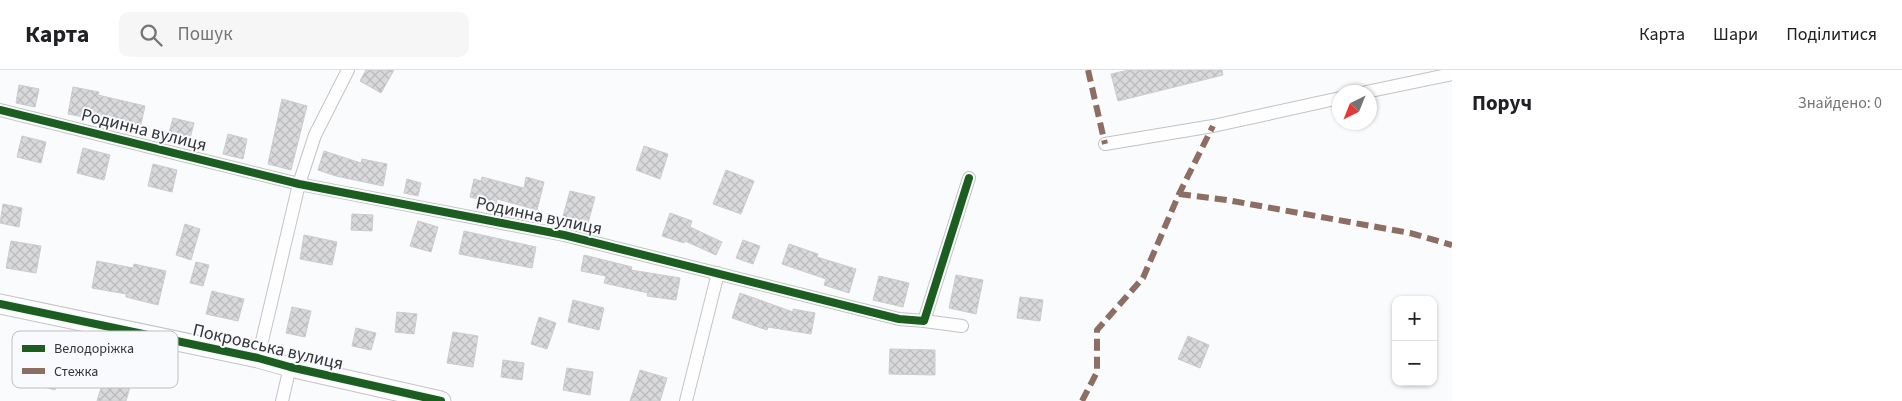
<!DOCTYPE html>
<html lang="uk">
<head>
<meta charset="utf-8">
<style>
  body { margin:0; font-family:"Source Sans 3",sans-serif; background:#f6f6f6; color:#202124 }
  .controls { position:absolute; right:15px; bottom:15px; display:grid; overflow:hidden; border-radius:10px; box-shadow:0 1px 4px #0004 }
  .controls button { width:45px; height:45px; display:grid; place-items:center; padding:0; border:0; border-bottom:1px solid #e0e0e0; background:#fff; color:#202124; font:25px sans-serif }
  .compass { position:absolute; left:1332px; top:15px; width:45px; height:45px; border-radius:50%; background:#fff; box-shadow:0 1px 4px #0004; rotate:223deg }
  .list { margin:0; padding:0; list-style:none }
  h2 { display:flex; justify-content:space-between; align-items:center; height:65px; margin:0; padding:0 20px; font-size:21px }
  h2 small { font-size:16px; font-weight:400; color:#757577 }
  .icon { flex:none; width:28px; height:28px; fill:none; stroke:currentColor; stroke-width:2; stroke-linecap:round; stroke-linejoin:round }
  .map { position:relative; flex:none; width:1452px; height:331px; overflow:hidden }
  header { display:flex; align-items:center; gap:30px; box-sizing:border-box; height:70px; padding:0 25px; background:#fff; border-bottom:1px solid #e0e0e0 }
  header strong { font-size:24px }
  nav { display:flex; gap:28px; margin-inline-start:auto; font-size:18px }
  .search { width:350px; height:45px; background:#f6f6f6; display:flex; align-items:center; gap:12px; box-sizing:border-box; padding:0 18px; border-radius:10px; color:#757577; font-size:19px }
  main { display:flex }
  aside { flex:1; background:#fff }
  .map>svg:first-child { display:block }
</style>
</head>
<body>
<header>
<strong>Карта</strong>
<div class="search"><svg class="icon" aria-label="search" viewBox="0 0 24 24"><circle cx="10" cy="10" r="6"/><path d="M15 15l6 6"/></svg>Пошук</div>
<nav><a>Карта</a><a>Шари</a><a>Поділитися</a></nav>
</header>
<main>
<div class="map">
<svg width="1452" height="331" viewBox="0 0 1452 331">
  <defs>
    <pattern id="building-cross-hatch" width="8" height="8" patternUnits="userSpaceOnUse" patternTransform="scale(1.25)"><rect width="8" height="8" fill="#d9d9db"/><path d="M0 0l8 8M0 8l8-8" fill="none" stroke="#bbbbbd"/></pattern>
  </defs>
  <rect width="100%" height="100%" fill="#fafbfd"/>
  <path fill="url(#building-cross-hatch)" stroke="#cbccce" d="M366,0H394L381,23L360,11Z
    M1129,0H1222L1223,5L1118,31L1111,4Z
    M19,15L39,19L35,37L16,33Z
    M73,17L99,22L98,25L145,36L139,63L115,57L116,53L68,44Z
    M282,29L307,36L291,100L268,94Z
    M173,48L194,53L188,76L167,70Z
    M228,64L247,69L243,89L223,84Z
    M22,66L46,72L41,93L17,87Z
    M644,76L668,84L660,109L636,100Z
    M83,78L110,85L104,110L77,103Z
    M324,81L361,93L362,89L387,94L383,116L336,106L318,100Z
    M153,94L177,100L172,122L148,116Z
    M726,100L754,111L741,144L713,134Z
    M482,107L524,118L526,107L544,112L537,140L497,129L496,134L470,127L474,109L481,111Z
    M407,109L421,113L418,126L404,123Z
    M570,121L595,127L587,157L562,150Z
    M3,134L22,138L19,157L0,153Z
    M670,143L692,151L690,157L722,172L716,185L685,171L684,173L662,166Z
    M352,144L373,145L372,161L351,160Z
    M418,151L438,157L431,182L410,176Z
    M185,154L200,159L191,190L176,185Z
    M464,161L536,177L532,198L459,184Z
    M304,165L337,172L332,195L300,189Z
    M743,170L760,176L753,194L736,188Z
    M11,171L41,176L36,203L6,198Z
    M789,174L818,184L817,187L856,199L849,223L824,215L826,209L782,194Z
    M584,185L632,197L631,200L680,208L676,230L647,226L648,223L604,213L606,206L581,201Z
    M97,191L133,198L134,194L166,201L158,235L126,227V224L92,218Z
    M196,192L209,195L203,216L190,213Z
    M956,205L983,210L976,244L949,238Z
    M879,206L909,213L903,237L873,230Z
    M212,221L244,229L238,251L206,244Z
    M740,223L793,242V239L815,243L811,264L768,257L767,260L732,248Z
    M1020,227L1043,230L1040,251L1017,248Z
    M573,230L604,238L599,260L568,252Z
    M292,237L311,241L305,267L286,263Z
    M397,242L417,244L414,264L395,262Z
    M539,247L556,253L547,279L531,274Z
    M356,258L376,263L371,280L352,276Z
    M453,262L478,266L473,297L447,293Z
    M1188,266L1209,275L1200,298L1178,289Z
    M890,279L935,280V305L889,304Z
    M503,290L524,293L522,310L501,307Z
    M44,291L61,296L55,320L37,315Z
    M567,298L593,302L590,325L563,320Z
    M640,300L667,308L660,331H630Z
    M105,305L131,313L126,331H97Z"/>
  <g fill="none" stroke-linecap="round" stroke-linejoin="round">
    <defs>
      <path id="street" d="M1366,22L1452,4
        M0,40L299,114L564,165L899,249L924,251L969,108
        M1105,74L1213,56L1340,28
        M924,251L962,256
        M258,288L299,114L315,65L348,0
        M282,331L290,297
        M686,331L718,203"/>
      <path id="secondary" d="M0,234L258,288L290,297L441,331"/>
    </defs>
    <use href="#street" stroke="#c3c3c5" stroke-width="14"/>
    <use href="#secondary" stroke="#c3c3c5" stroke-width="21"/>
    <use href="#street" stroke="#fefeff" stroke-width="12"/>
    <use href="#secondary" stroke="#fefeff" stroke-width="19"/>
    <path stroke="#8d6e63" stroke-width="6" stroke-dasharray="12 6" stroke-linecap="butt" d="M1088,0L1105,74
      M1179,124L1227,130L1410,163L1452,175
      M1082,331L1097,302V260L1143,208L1179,124L1213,56"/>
    <defs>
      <path id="cycleway" d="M0,40L299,114L564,165L899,249L924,251L969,108
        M0,234L258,288L290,297L441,331"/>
    </defs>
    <use href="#cycleway" stroke="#f9fafe" stroke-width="11"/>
    <use href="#cycleway" stroke="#1b5e20" stroke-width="8"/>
  </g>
  <g text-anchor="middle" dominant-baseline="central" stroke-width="4" stroke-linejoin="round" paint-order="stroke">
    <g font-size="18" fill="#343537" stroke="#f9fafe">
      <text transform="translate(144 60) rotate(14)">Родинна вулиця</text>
      <text transform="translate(539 146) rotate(12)">Родинна вулиця</text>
      <text transform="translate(268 277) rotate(13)">Покровська вулиця</text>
    </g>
  </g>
  <rect x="12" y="261" width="166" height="57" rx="8" fill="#f9fafe" stroke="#bebfc2" stroke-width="1"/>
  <rect x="22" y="275" width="23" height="7" fill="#1b5e20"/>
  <rect x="22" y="298" width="23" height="6" fill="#8d6e63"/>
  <g font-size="14" fill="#343537">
    <text x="54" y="283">Велодоріжка</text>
    <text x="54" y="306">Стежка</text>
  </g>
</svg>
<div class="controls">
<button>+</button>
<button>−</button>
</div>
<svg class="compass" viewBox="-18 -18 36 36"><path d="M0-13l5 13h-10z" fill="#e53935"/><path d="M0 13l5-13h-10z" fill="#757577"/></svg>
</div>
<aside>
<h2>Поруч<small>Знайдено: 0</small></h2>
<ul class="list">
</ul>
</aside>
</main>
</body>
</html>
